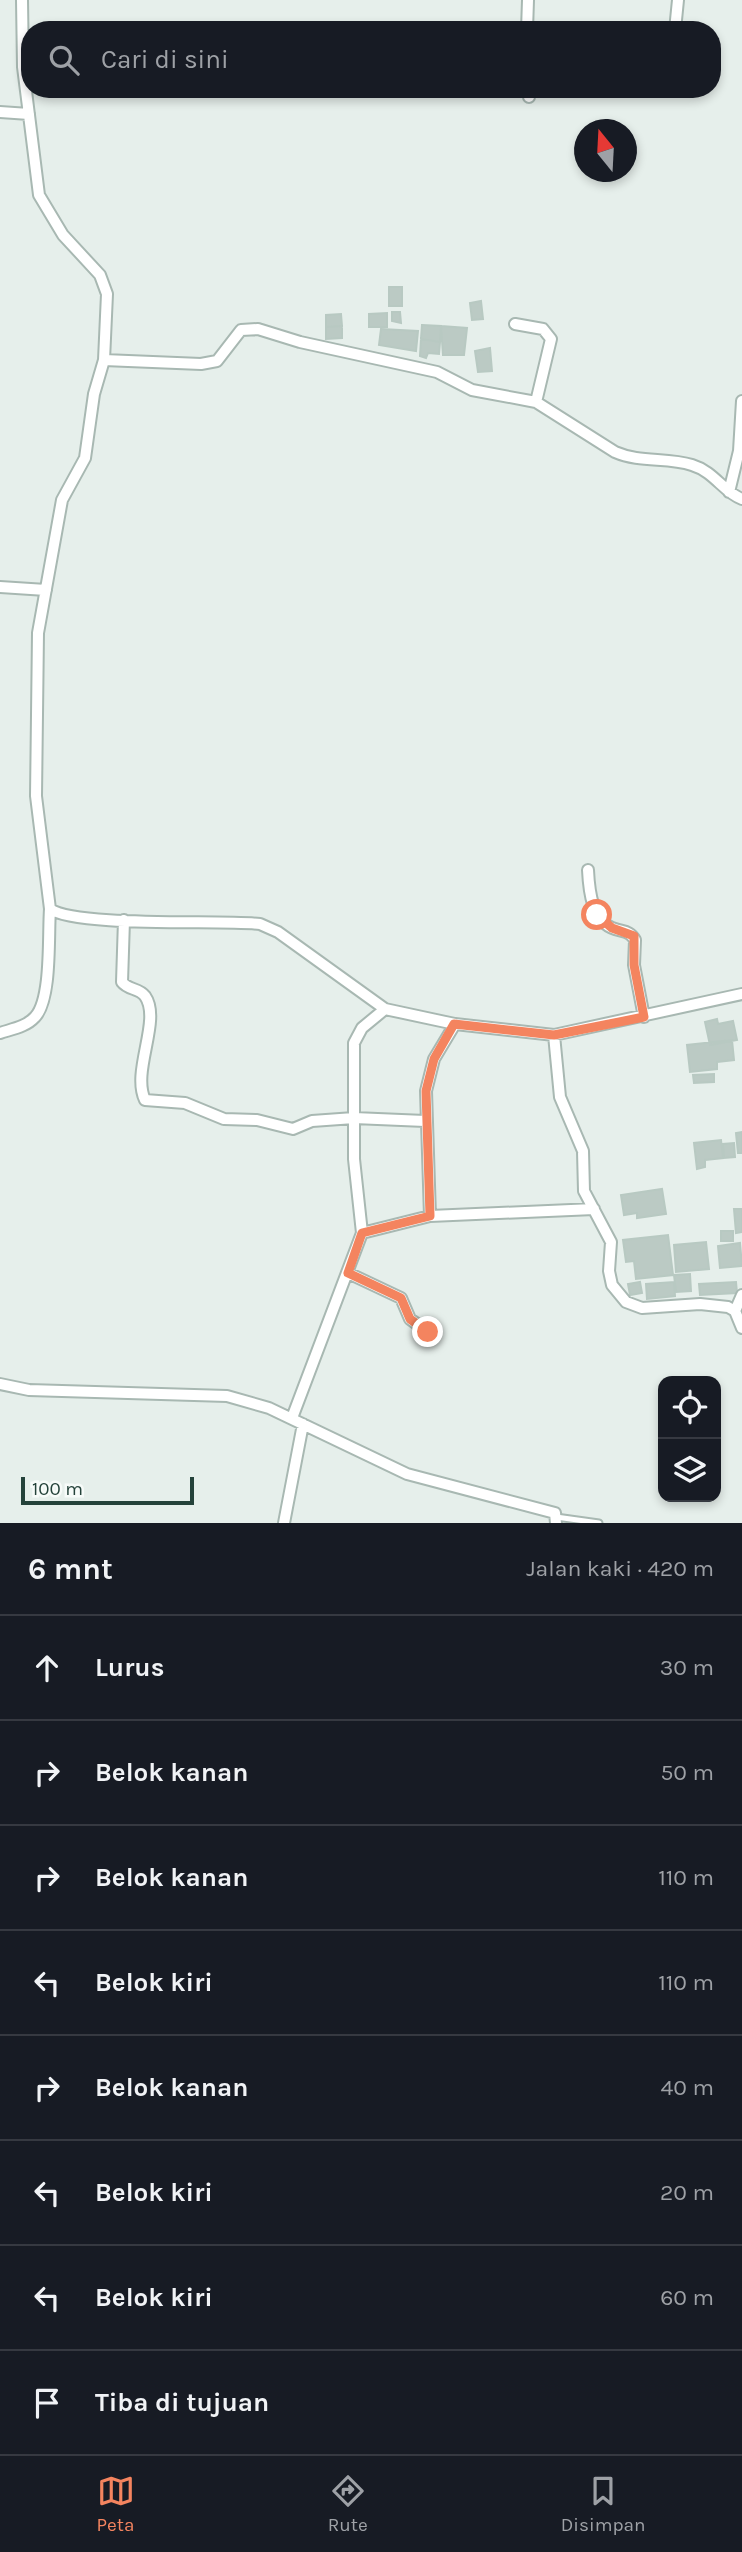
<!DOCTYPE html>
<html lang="id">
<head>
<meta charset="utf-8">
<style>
  body { margin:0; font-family:Karla,sans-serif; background:#242831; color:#f1f3f6 }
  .controls { position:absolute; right:21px; bottom:21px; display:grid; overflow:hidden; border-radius:14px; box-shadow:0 4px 10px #0003 }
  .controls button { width:63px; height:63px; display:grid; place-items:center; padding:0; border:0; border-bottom:2px solid #363941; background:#171b24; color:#f1f3f6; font:35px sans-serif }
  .compass { position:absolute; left:574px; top:119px; width:63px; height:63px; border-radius:50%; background:#171b24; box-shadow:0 4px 10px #0003; rotate:342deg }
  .scale { position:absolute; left:21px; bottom:18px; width:173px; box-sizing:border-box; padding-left:7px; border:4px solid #24423a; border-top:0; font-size:19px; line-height:24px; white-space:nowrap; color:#24423a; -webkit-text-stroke:5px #f7fbf9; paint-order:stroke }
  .stop { position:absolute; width:21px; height:21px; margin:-16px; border:5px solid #f4845f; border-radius:50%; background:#fff }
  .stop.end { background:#f4845f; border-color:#fff; box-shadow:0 2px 7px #0008 }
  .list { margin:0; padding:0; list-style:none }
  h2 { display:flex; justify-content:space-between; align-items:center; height:91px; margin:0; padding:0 28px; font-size:30px }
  h2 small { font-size:23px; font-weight:400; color:#9ea1a6 }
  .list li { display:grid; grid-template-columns:46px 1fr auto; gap:21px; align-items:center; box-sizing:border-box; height:105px; padding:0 28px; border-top:2px solid #363941 }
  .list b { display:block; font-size:26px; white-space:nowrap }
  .list em { font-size:23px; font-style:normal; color:#9ea1a6 }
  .icon { flex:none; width:38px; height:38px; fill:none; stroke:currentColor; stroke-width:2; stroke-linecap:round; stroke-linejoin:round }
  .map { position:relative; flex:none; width:742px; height:1523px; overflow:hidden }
  .search { position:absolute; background:#171b24; box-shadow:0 4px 10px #0003; left:21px; right:21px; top:21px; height:77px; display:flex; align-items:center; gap:18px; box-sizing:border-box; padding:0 24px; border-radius:28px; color:#9ea1a6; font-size:26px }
  .sheet { height:931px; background:#171b24 }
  nav { display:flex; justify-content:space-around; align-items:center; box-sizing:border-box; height:98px; border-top:2px solid #363941; background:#171b24; font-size:19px; color:#9ea1a6 }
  nav a { display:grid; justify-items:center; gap:4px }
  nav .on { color:#f4845f }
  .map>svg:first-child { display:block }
</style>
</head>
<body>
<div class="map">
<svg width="742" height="1523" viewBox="0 0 742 1523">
  <rect width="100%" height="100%" fill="#e6efeb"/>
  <path fill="#bbcac4" stroke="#b8c9c2" stroke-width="2" d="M546,22V30H534L533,23Z
    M389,287H402V306H389Z
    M481,301L483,319L472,320L470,303Z
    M392,312H400L401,323L392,321Z
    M387,313V327H369V314Z
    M341,314L342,326L326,327V315Z
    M422,325L441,326L440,342L421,339Z
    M342,326V338L326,339V327Z
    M441,326L467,328L464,355H443Z
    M381,329L418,331L416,351L379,345Z
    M421,339L440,342L439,354L428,353L426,358L420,356Z
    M490,348L492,371L478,372L475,351Z
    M717,1019L718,1024L733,1021L737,1040L710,1045L705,1022Z
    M732,1040L734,1060L717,1062V1069L690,1072L687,1045Z
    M714,1074V1082L694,1083L693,1075Z
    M742,1132V1153H738L736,1133Z
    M721,1140L723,1158L705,1160V1167L697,1169L694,1143Z
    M734,1143L735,1157L724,1158L723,1144Z
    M662,1189L666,1214L637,1218V1213L624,1215L621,1195Z
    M734,1209H742V1232L736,1233Z
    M721,1231H733V1241H721Z
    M668,1235L673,1275L636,1279L634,1261L626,1262L623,1240Z
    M706,1242L709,1269L676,1272L674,1245Z
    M740,1243L742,1266L720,1268L718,1246Z
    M690,1274L691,1291L676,1292L674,1275Z
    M640,1282L642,1293L630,1295L628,1284Z
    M674,1282L675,1296L647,1299L646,1284Z
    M736,1282L737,1293L700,1295L699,1284Z"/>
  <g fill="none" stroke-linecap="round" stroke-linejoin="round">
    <defs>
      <path id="lane" d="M556,1517L599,1523"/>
      <path id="street" d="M22,0L23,67L39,195L63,235L100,275L107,294L104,360L94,394L85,458L62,500L38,633L36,796L50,909C76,927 219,920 260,924L278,932L385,1009L455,1024L554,1035L742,994
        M527,30L528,0
        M675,30L678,0
        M529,89V97
        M0,112L29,114
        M515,324L543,329L551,339L536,402
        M104,360L201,364L217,361L241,330L258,329L300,342L437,372L472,390L536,402L615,452C640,463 667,457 692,465C715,472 723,492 742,499
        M729,492L739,451L742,401
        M0,587L46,590
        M588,870C589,891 592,922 615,929C624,932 630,931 635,940L634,965L644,1017
        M124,920L122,982C128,990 139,988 145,996C162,1020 131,1071 145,1100L185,1103L224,1119L257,1120L293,1129L312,1121L354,1118L425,1121
        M0,1033C12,1029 26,1027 35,1017C52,999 48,935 50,909
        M554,1035L560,1097L583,1151L584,1191L611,1242L609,1271L612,1285L626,1302L642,1308L700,1304L728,1307L735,1311L742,1328
        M430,1216L426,1091L434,1059L455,1024
        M362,1233L430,1216L594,1209
        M348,1273L401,1298L410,1319L428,1332
        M735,1311L742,1295
        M0,1384L29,1390L227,1396L269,1408L407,1474L555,1513L556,1523
        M292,1418L362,1233L354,1159V1043L362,1028L385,1009
        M284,1523L303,1424"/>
    </defs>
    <use href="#lane" stroke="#a8b8b2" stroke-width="9"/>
    <use href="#street" stroke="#a8b8b2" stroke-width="14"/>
    <use href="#lane" stroke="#fff" stroke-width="5"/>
    <use href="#street" stroke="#fff" stroke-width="10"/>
  </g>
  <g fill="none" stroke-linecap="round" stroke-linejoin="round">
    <path stroke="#f4845f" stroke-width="9" d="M428,1332L410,1319L401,1298L348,1273L362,1233L430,1216L426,1091L434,1059L454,1024L554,1035L644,1017L634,965V936L612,928L597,915"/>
  </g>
</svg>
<div class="controls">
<button><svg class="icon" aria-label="locate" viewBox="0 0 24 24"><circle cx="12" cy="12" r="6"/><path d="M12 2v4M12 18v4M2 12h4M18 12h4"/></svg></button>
<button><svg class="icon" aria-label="layers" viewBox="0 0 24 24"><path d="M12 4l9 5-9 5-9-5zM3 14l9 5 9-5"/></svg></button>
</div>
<svg class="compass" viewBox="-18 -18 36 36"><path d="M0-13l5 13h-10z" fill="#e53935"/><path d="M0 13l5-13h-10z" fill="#9ea1a6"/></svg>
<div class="scale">100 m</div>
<div class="stop" style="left:597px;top:915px"></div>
<div class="stop end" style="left:428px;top:1332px"></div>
<div class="search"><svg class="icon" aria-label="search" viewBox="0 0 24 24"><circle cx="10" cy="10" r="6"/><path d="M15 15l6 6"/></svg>Cari di sini</div>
</div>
<section class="sheet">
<h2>6 mnt<small>Jalan kaki · 420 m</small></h2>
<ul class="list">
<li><svg class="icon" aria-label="ahead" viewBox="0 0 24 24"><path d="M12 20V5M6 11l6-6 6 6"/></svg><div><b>Lurus</b></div><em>30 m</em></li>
<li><svg class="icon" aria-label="right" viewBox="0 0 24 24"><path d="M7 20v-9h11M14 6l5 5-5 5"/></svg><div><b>Belok kanan</b></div><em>50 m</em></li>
<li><svg class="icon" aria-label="right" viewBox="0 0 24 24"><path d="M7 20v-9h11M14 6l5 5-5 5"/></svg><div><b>Belok kanan</b></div><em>110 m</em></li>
<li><svg class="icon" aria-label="left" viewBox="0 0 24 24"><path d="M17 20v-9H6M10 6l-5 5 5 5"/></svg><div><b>Belok kiri</b></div><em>110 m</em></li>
<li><svg class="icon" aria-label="right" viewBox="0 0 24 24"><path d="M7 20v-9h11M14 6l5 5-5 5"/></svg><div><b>Belok kanan</b></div><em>40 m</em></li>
<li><svg class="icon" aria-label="left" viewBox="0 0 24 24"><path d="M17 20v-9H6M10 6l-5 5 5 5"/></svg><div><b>Belok kiri</b></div><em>20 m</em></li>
<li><svg class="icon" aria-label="left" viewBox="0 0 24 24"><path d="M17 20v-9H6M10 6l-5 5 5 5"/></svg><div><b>Belok kiri</b></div><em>60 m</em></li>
<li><svg class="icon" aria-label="arrive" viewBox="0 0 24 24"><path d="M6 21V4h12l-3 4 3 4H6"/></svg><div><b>Tiba di tujuan</b></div></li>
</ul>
</section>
<nav>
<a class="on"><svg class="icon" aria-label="map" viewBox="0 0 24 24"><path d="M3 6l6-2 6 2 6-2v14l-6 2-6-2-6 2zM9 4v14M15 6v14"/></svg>Peta</a>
<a><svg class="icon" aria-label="directions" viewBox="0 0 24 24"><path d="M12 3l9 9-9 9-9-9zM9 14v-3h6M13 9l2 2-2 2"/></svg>Rute</a>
<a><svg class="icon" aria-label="saved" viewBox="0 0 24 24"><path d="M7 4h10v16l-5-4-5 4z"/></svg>Disimpan</a>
</nav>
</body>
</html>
